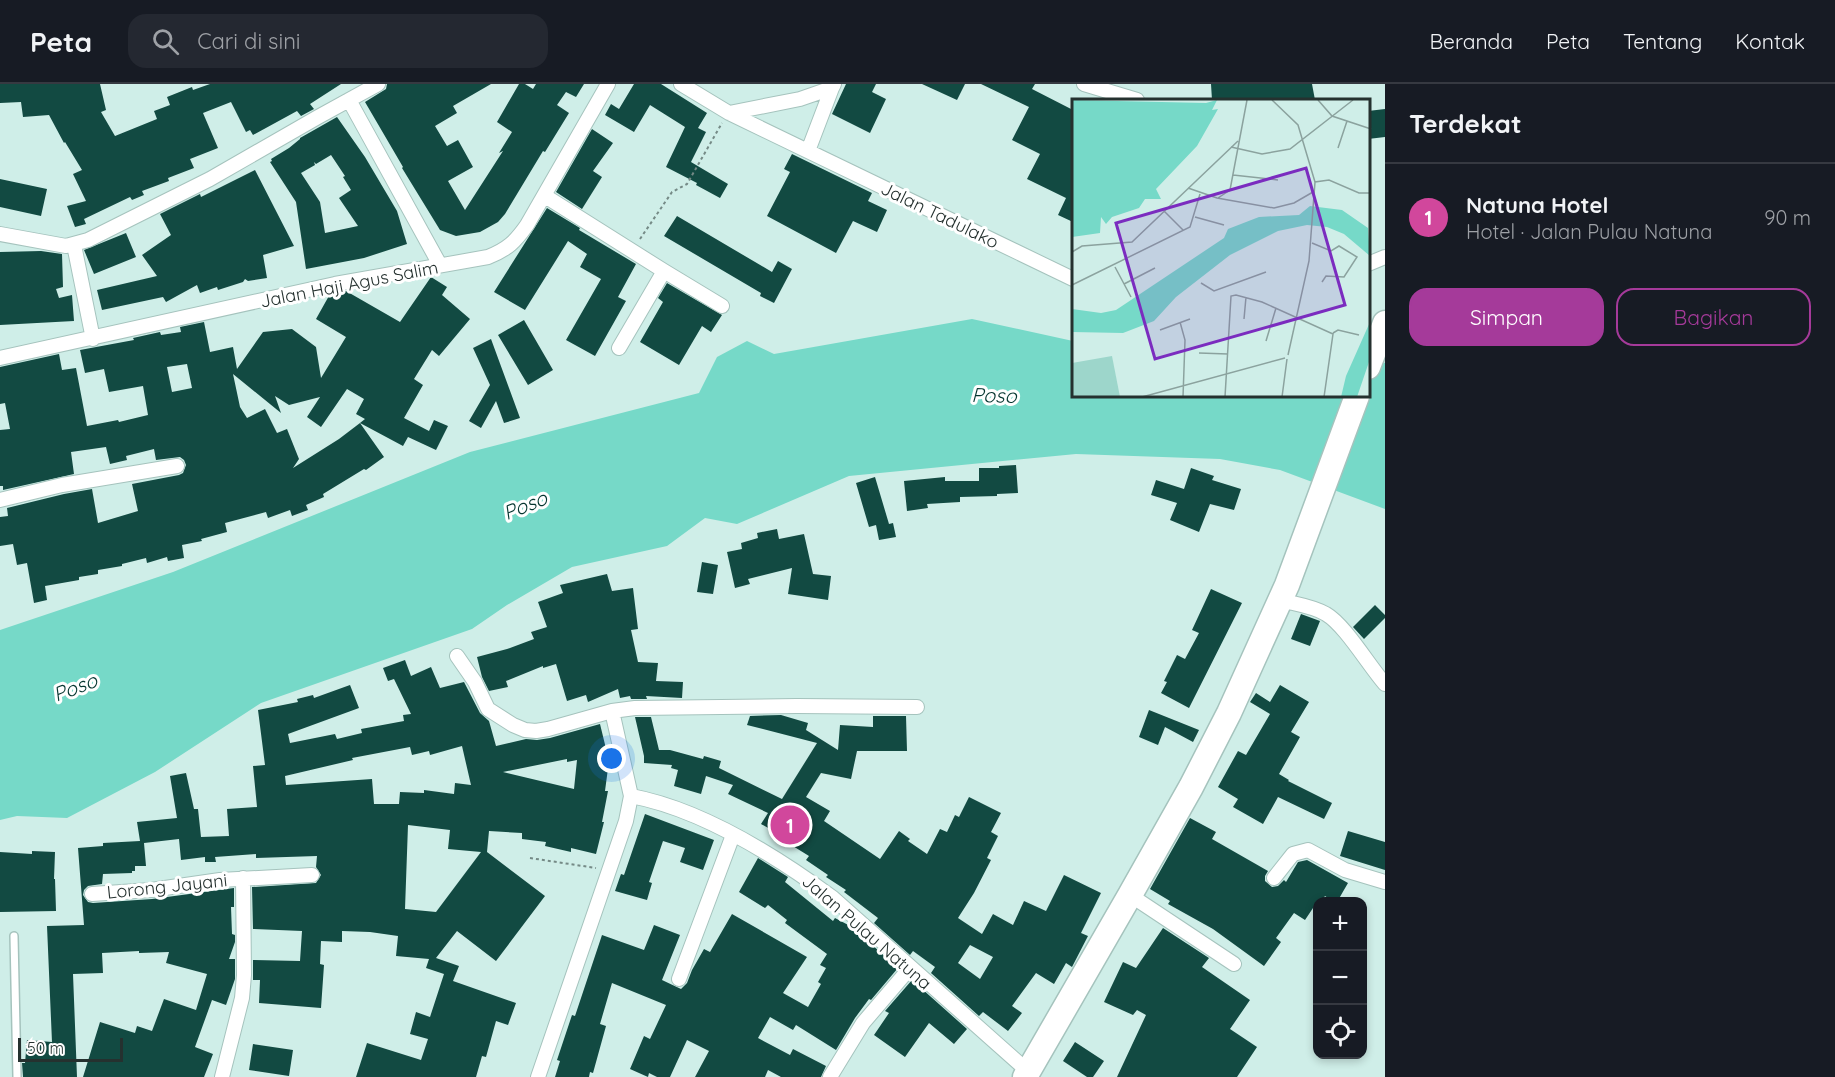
<!DOCTYPE html>
<html lang="id">
<head>
<meta charset="utf-8">
<style>
  body { margin:0; font-family:Quicksand,sans-serif; background:#242831; color:#f1f3f6 }
  .controls { position:absolute; right:18px; bottom:18px; display:grid; overflow:hidden; border-radius:12px; box-shadow:0 3px 9px #0003 }
  .controls button { width:54px; height:54px; display:grid; place-items:center; padding:0; border:0; border-bottom:2px solid #363941; background:#171b24; color:#f1f3f6; font:30px sans-serif }
  .scale { position:absolute; left:18px; bottom:15px; width:105px; box-sizing:border-box; padding-left:6px; border:3px solid #25312f; border-top:0; font-size:16px; line-height:21px; white-space:nowrap; color:#25312f; -webkit-text-stroke:4px #fff; paint-order:stroke }
  .you { position:absolute; left:612px; top:675px; width:21px; height:21px; margin:-15px; border:4px solid #fff; border-radius:50%; background:#1a73e8; box-shadow:0 0 0 9px #1a73e833 }
  .badge { display:grid; place-items:center; width:39px; height:39px; border-radius:50%; background:#a53a9a; color:#fff; font-size:20px; font-weight:700 }
  .pin { position:absolute; translate:-50% -50%; border:3px solid #fff; box-shadow:0 2px 6px #0006 }
  .list { margin:0; padding:0; list-style:none }
  h2 { display:flex; justify-content:space-between; align-items:center; height:78px; margin:0; padding:0 24px; font-size:26px }
  h2 small { font-size:20px; font-weight:400; color:#9ea1a6 }
  .list li { display:grid; grid-template-columns:39px 1fr auto; gap:18px; align-items:center; box-sizing:border-box; height:108px; padding:0 24px; border-top:2px solid #363941 }
  .list b { display:block; font-size:22px; white-space:nowrap }
  .list p { margin:0; font-size:20px; white-space:nowrap; color:#9ea1a6 }
  .list em { font-size:20px; font-style:normal; color:#9ea1a6 }
  .actions { display:flex; gap:12px; padding:18px 24px }
  .actions a { flex:1; padding:14px 0; border:2px solid #a53a9a; border-radius:18px; text-align:center; font-size:21px; color:#a53a9a }
  .actions .main { background:#a53a9a; color:#fff }
  .icon { flex:none; width:33px; height:33px; fill:none; stroke:currentColor; stroke-width:2; stroke-linecap:round; stroke-linejoin:round }
  .map { position:relative; flex:none; width:1385px; height:993px; overflow:hidden }
  header { display:flex; align-items:center; gap:36px; box-sizing:border-box; height:84px; padding:0 30px; background:#171b24; border-bottom:2px solid #363941 }
  header strong { font-size:28px }
  nav { display:flex; gap:33px; margin-inline-start:auto; font-size:21px }
  .search { width:420px; height:54px; background:#242831; display:flex; align-items:center; gap:15px; box-sizing:border-box; padding:0 21px; border-radius:18px; color:#9ea1a6; font-size:22px }
  main { display:flex }
  aside { flex:1; background:#171b24 }
  .map>svg:first-child { display:block }
</style>
</head>
<body>
<header>
<strong>Peta</strong>
<div class="search"><svg class="icon" aria-label="search" viewBox="0 0 24 24"><circle cx="10" cy="10" r="6"/><path d="M15 15l6 6"/></svg>Cari di sini</div>
<nav><a>Beranda</a><a>Peta</a><a>Tentang</a><a>Kontak</a></nav>
</header>
<main>
<div class="map">
<svg width="1385" height="993" viewBox="0 0 1385 993">
  <rect width="100%" height="100%" fill="#cfeee8"/>
  <path fill="#76d9c8" d="M972,235L1073,257V312H1368L1369,273L1385,279V425L1280,386L1220,375L1076,370L849,392L737,440L705,434L667,462L572,483L507,521L472,545L261,619L155,688L67,734L17,732L0,736V546L173,488L470,368L699,309L717,273L747,257L774,270Z"/>
  <path fill="#124a42" fill-rule="evenodd" d="M0,0H100L106,26L101,28L115,52L157,35L154,27L170,21L167,13L192,3L193,6L210,0H341L310,20L314,25L301,32L297,27L253,51L250,46L246,48L231,18L203,29L218,64L190,75L194,84L168,94L169,97L142,107L144,111L132,116L130,113L84,135L86,140L75,143L67,122L86,117L73,90L82,86L65,58L64,59L49,31L23,33L21,18L0,19Z
    M387,0H491L453,22L457,29L435,42L447,62L458,56L473,83L448,97L465,126L503,67L499,69L512,48L497,38L519,0H525L533,5L536,0H584L576,13L566,8L557,21L569,29L545,68L543,67L505,130L498,138L480,148L456,152L440,146L402,84L403,83L365,18L386,5Z
    M634,0H661L707,29L698,44L706,48L691,78L728,100L720,114L696,101L697,99L666,83L685,43L650,21L634,48L605,31L611,20L619,25Z
    M846,0H876L872,8L886,15L870,49L832,30Z
    M922,0H965L957,16Z
    M981,0H1035L1032,5L1073,26V138L1058,131L1066,114L1027,95L1040,70L1012,56L1029,23Z
    M1211,0H1312L1315,16H1212Z
    M1385,25V53L1368,55V27Z
    M337,33L365,73L397,127L407,160L364,174L306,185L296,118L270,78L272,77L271,75L289,64L300,55V54ZM331,71L345,92L343,93L351,106L339,114L358,142L325,149L320,118L301,89L315,81L314,78L316,80Z
    M592,45L613,59L593,87L602,93L582,125L556,108Z
    M792,70L872,109L868,117L887,126L877,148L853,137L836,169L767,132L790,88L784,85Z
    M255,86L294,162L263,171L267,194L248,197L245,195L243,198L218,206L217,203L200,209L197,201L166,218L163,213L102,226L97,206L157,192L142,171L171,151L160,130L200,110L201,113Z
    M0,95L47,105L41,132L0,123Z
    M547,124L580,144L579,146L636,180L618,213L626,217L595,272L566,256L601,195L580,183L587,170L568,157L525,226L494,208Z
    M677,132L772,188L778,177L792,185L774,219L760,212L761,209L664,152Z
    M126,149L136,173L94,190L84,166Z
    M41,167L62,170L63,203L56,205L59,214L72,211L74,237L0,241V168Z
    M431,193L447,203L442,211L470,235L439,272L432,266L414,295L423,301L404,334L429,347L434,336L448,342L436,366L408,353L403,362L360,339L365,335L356,330L364,315L347,305L321,343L307,333L320,313L289,321L275,312L281,329L233,290L240,323L247,334L265,325L277,349L287,345L299,375L293,384L339,355L360,339L384,373L366,386L364,385L323,410L324,413L306,421L308,426L292,432L290,426L268,434L266,428L225,439L227,448L201,455L202,457L182,461L184,474L168,477L167,473L147,479L146,474L122,480V482L98,486V490L79,493V496L45,502L47,516L34,519L27,479L17,481L13,460L0,462V433L8,432L7,424L64,410L92,405L98,439L138,427L132,400L179,391L183,389L186,381L184,376L180,373L156,376L154,365L126,372L127,376L110,380L106,363L71,368L74,390L3,406V402H0V346L10,345L5,319L0,320V283L59,270L62,286L76,284L87,342L118,336L119,338L148,331L143,302L109,308L104,285L85,289L80,266L134,256L133,254L160,248L161,251L181,248L180,243L204,238L210,268L233,263L237,285L263,248L292,245L316,263L321,294L346,253L316,235L330,210L346,207L400,238ZM187,280L192,304L172,308L167,283Z
    M667,199L722,231L711,248L702,242L679,281L640,258L663,218L658,214Z
    M524,236L553,286L528,301L498,251Z
    M491,255L520,334L504,339L496,317L481,344L469,337L490,301L473,264Z
    M1016,381L1018,409L997,410V412L960,413V418L927,420L928,424L907,427L904,397L945,393V397H979V384H999V382Z
    M1191,384L1214,392L1212,396L1241,405L1234,426L1210,420L1199,448L1170,436L1177,419L1151,411L1156,396L1184,405Z
    M875,393L889,440L893,439L896,453L879,456L876,441L869,443L856,399Z
    M777,445L779,455L804,450L813,490L831,492L828,516L788,510L792,484L748,495L750,500L735,504L727,468L742,465L741,459L758,454L757,449Z
    M702,478L718,481L713,510L697,508Z
    M607,490L612,507L633,504L638,545L631,546L638,578L658,579L656,597L683,598L682,614L646,612L647,615H631L630,612L620,614L618,605L588,618L586,611L567,617L556,580L543,584V582L506,597L508,603L489,607L482,593L477,573L507,565L534,555L531,548L547,543L538,518L563,509L560,501Z
    M1211,505L1242,519L1189,624L1161,609L1167,598L1164,597L1177,571L1185,575L1199,549L1192,546Z
    M1375,521L1385,531V534L1364,555L1353,543Z
    M1301,530L1320,537L1310,562L1291,555Z
    M405,576L411,592L431,583L440,604L464,598L480,629L489,637L496,662L526,655L537,656L550,654L600,640L609,677L605,707H608L602,738H604L596,770L571,764V768L545,762L546,758L522,755V749L489,747L487,768L545,812L496,877L457,847L436,874L459,882L453,897L516,919L508,941L496,937L486,973L482,972L476,993H356L367,959L421,976L428,955L410,950L416,928L430,933L444,890L426,884L429,875L396,872L398,852L370,848L342,847V858L321,857L320,880L324,881L321,924L259,919L260,896H253V876L300,877L302,847L253,845L252,803L316,799L321,791L316,783L317,772L256,774V770L215,773L216,778H205V773L181,776L179,755L144,759L146,782H135V787H132V789L103,790L102,800L88,802L84,806L83,811L88,818L93,819L152,815L234,804V823H231L232,850L235,851V858L229,875H235V895L226,921L212,916L195,963L213,970L204,993H83L100,938L135,949L137,942L152,947L164,915L196,926L207,890L166,879L169,868L139,869V867L102,869L103,889L73,890L77,993H23L22,979H25L27,956L52,958L47,842L84,841L78,764L103,762V759L140,757L137,738L177,734L170,692L186,689L194,725H198L201,753L229,752L227,725L257,723L253,682L265,681L258,626L298,618L297,615L313,611L314,614L350,601L359,624L288,650L290,659L335,650L337,655L362,649L361,645L404,637L403,631L411,630L394,595L388,597L383,584ZM462,662L471,701L455,699L454,710L424,706V709L400,708L399,720H374L372,695L286,701L285,692L353,676L352,674L410,663L412,671L429,667L430,671ZM567,675V678L577,676L574,705L503,688ZM408,741L450,746L448,765L481,768L436,828L405,825Z
    M1280,601L1309,618L1291,648L1300,653L1279,690L1289,696L1288,697L1332,719L1324,735L1278,713L1263,740L1233,723L1238,715L1218,703L1238,667L1246,671L1270,630L1250,618L1256,609L1270,618Z
    M1149,626L1199,646L1193,658L1165,643L1158,661L1139,653Z
    M781,631L808,639L806,646L838,666L840,641L873,643V632H906L907,667H857L851,695L821,689L806,713L830,727L824,737L880,775L899,747L910,755L908,757L927,770L940,745L947,748L955,731L959,733L969,713L1001,729L991,748L998,752L987,774L991,776L974,809L958,834L982,850L993,830L1013,841L1024,817L1046,827L1064,791L1101,809L1081,849L1088,852L1072,883L1066,879L1054,900L1036,889L1012,922L1022,929L1008,947L983,928L979,932L931,889L935,883L913,867L910,871L874,839L878,834L844,808L846,806L826,793L828,791L806,776L809,772L788,759L790,756L761,740L768,729L728,710L733,701L706,692L701,710L674,702L678,686L671,684L672,681L644,679V672L635,633H651L659,666H670L703,675L704,672L721,677L719,684L782,715L817,659L747,641L750,632ZM970,861L993,873L980,895L958,879Z
    M645,730L714,756L703,786L680,778L685,764L663,757L649,798L652,799L647,816L615,807L621,790L624,791Z
    M1190,734L1216,748L1212,755L1268,787L1265,792V797L1272,803L1278,802L1284,796L1286,798L1298,778L1307,776L1348,799L1337,818H1334L1325,812L1321,818H1317L1305,836L1294,829L1276,854L1281,858L1264,882L1213,845L1168,820L1170,817L1150,805Z
    M1348,747L1385,758V786L1340,772Z
    M32,767L55,768L54,795H55L56,827L0,828V768L32,770Z
    M758,774L788,793L785,798L833,837L835,834L852,843L898,884L871,916L869,915L855,934L836,966L796,941L793,946L770,933L758,954L790,971L793,965L826,982L821,993H781L768,986L765,993H695L709,967L687,956L670,993H657L649,989L648,993L630,985L644,952L650,955L666,921L612,899L600,940L606,942L593,989L590,988L589,993H555L560,977L557,976L572,931L575,932L602,851L644,866L654,841L680,851L662,896L681,905L687,899L692,886L704,865L710,868L732,830L807,873L783,909L808,923L821,900L818,898L826,884L820,881L827,870L785,839L787,836L768,821L765,824L739,808Z
    M1163,844L1209,874L1202,883L1250,916L1230,945L1257,963L1237,993H1117L1146,931L1137,926L1133,931L1104,918L1123,878L1136,884Z
    M912,896L967,945L954,960L929,939L905,973L874,951L889,929L885,927Z
    M1075,958L1104,977L1093,993H1087L1063,977Z
    M253,960L293,966L289,992L249,986Z"/>
  <g fill="none" stroke-linecap="round" stroke-linejoin="round">
    <defs>
      <path id="service" d="M14,852L17,993"/>
      <path id="minor" d="M681,0L729,29L1073,195
        M1084,0L1137,16
        M349,16L440,181
        M729,29L800,15L832,4L834,0
        M808,67L832,4
        M545,112L664,187L722,222
        M0,150L66,162L88,156L210,95L318,33L378,0
        M74,161L93,255
        M1368,180L1385,173
        M619,264L664,187
        M0,274L335,200L488,173C508,165 515,158 527,141L608,0
        M0,416L62,401L177,382
        M1280,516C1295,520 1313,522 1326,530C1345,541 1369,582 1385,600
        M457,572L475,598L488,625L513,641L525,646L536,647L548,645L612,627L635,624L797,622L917,623
        M612,627L631,712
        M1274,794L1293,770L1308,766L1345,786L1385,798
        M92,810L151,806L220,796L312,791
        M1130,811L1234,880
        M679,895L733,751
        M222,993L242,914L244,891L243,794
        M538,993L626,737L631,712C701,725 776,772 833,814L1031,990
        M830,993L863,939L910,884"/>
      <path id="trunk" d="M1368,283L1385,239
        M1025,993L1130,811L1191,703L1229,629L1287,501L1357,312"/>
    </defs>
    <use href="#service" stroke="#a5c3bd" stroke-width="10"/>
    <use href="#minor" stroke="#a5c3bd" stroke-width="16"/>
    <use href="#trunk" stroke="#a5c3bd" stroke-width="27"/>
    <path stroke="#758a86" stroke-width="2" stroke-dasharray="3 3" stroke-linecap="butt" d="M640,155L672,108L687,100L722,39
      M530,774L596,784"/>
    <use href="#service" stroke="#fff" stroke-width="7"/>
    <use href="#minor" stroke="#fff" stroke-width="14"/>
    <use href="#trunk" stroke="#fff" stroke-width="24"/>
  </g>
  <g text-anchor="middle" dominant-baseline="central" stroke-width="6" stroke-linejoin="round" paint-order="stroke">
    <g font-size="18" fill="#25312f" stroke="#fff">
      <text transform="translate(940 131) rotate(26)">Jalan Tadulako</text>
      <text transform="translate(349 200) rotate(-11)">Jalan Haji Agus Salim</text>
      <text transform="translate(167 802) rotate(-6)">Lorong Jayani</text>
      <text transform="translate(867 848) rotate(41)">Jalan Pulau Natuna</text>
    </g>
    <g font-size="20" font-style="italic" fill="#053630" stroke="#fff">
      <text transform="translate(994 311) rotate(1)">Poso</text>
      <text transform="translate(525 421) rotate(-22)">Poso</text>
      <text transform="translate(75 603) rotate(-21)">Poso</text>
    </g>
  </g>
  <g transform="translate(1072 15)">
    <rect width="298" height="298" fill="#cfeee8"/>
    <path d="M40,257L48,298H0V264Z" fill="#9dd6cb"/>
    <path d="M0,1L134,4L145,1L140,11L146,10L125,47L84,90L89,100H73L67,109L40,118L34,125L29,118L28,134L0,138ZM238,107L270,111L296,129L298,157L272,135L255,128L235,126L206,132L158,156L104,198L82,222L51,234L0,233V210L29,214L44,211L152,139L156,130L187,118L227,116ZM298,223V260L285,298H269L274,277Z" fill="#76d9c8"/>
    <path fill="none" stroke="#8ba29e" stroke-width="1.5" d="M200,1L226,26L243,83M246,1L260,17L299,30M159,48L190,55L218,50L281,1M266,49L275,22M161,76L206,81M116,89L145,99L202,109L222,104L241,93M146,99L158,91L175,1M92,112L111,131M123,118L152,126M240,144L259,152L267,147L285,158L272,178L254,177L250,183M0,153L10,147L60,143L166,42M43,168L59,198M129,184L142,192L194,173M52,185L83,169M0,186L118,128L128,95M172,220L174,198M108,223L113,241L111,298M88,231L118,220M261,234L266,231L287,236M194,242L204,209M127,254L156,255M216,256L237,162L243,83L257,81L287,94H299M70,298L213,259M153,298L159,197L164,196L190,203L261,235L252,298M210,298L215,260"/>
    <path fill="#7b2cbf" fill-opacity="0.15" stroke="#7b2cbf" stroke-width="3" d="M234,69L273,206L83,260L44,124Z"/>
    <rect width="298" height="298" fill="none" stroke="#25312f" stroke-width="3"/>
  </g>
</svg>
<div class="controls">
<button>+</button>
<button>−</button>
<button><svg class="icon" aria-label="locate" viewBox="0 0 24 24"><circle cx="12" cy="12" r="6"/><path d="M12 2v4M12 18v4M2 12h4M18 12h4"/></svg></button>
</div>
<div class="scale">50 m</div>
<div class="you"></div>
<div class="pin badge" style="left:790px;top:741px;background:#d1479c">1</div>
</div>
<aside>
<h2>Terdekat<small></small></h2>
<ul class="list">
<li><span class="badge" style="background:#d1479c">1</span><div><b>Natuna Hotel</b><p>Hotel · Jalan Pulau Natuna</p></div><em>90 m</em></li>
</ul>
<div class="actions"><a class="main">Simpan</a><a>Bagikan</a></div>
</aside>
</main>
</body>
</html>
